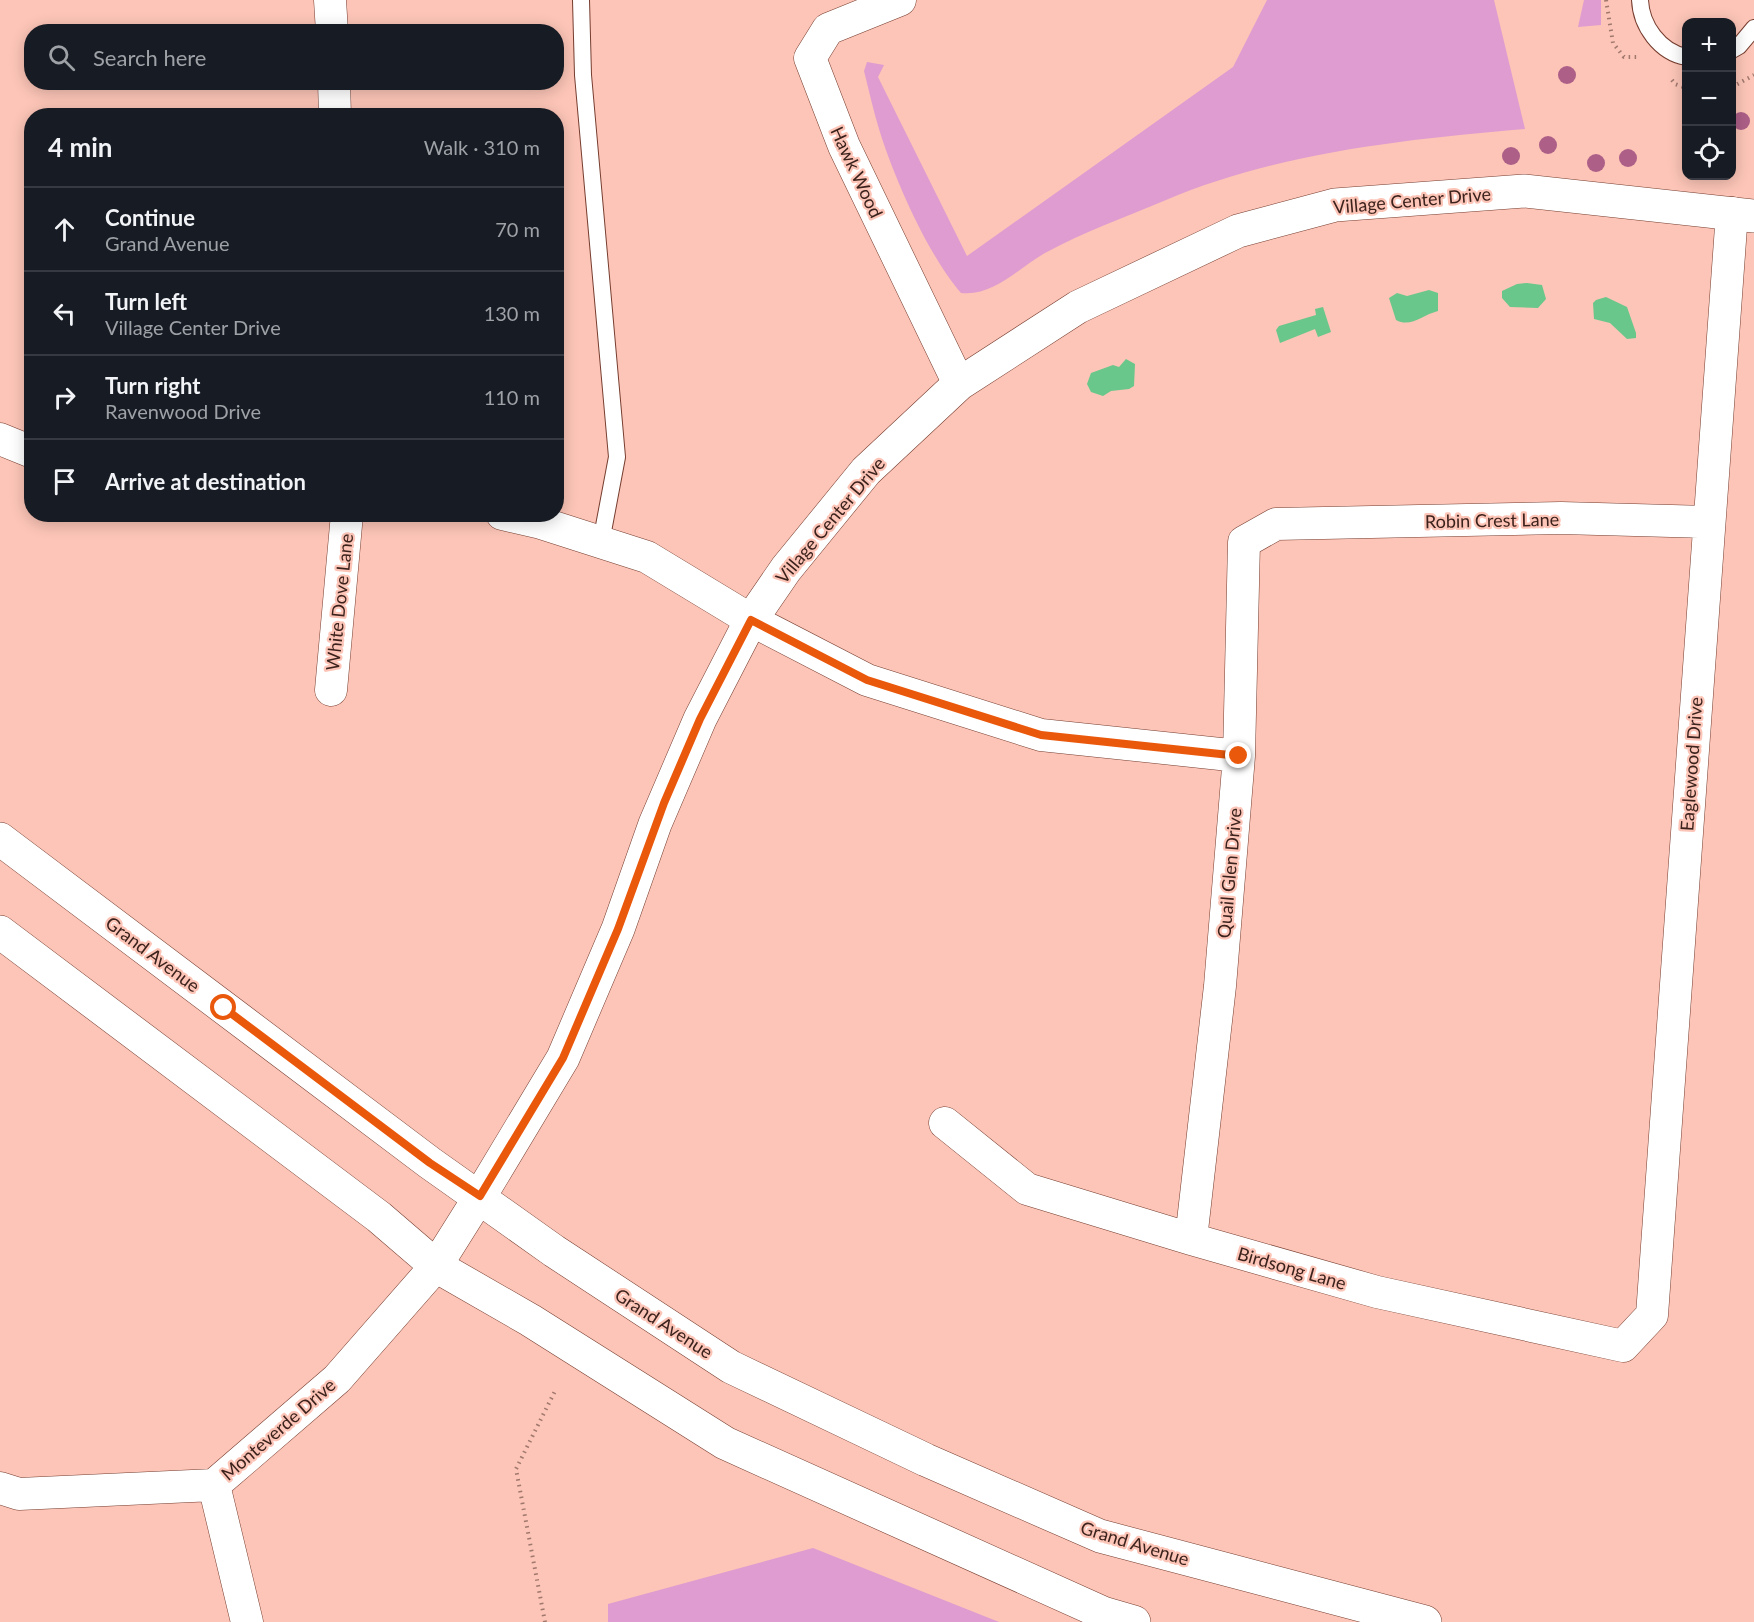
<!DOCTYPE html>
<html lang="en">
<head>
<meta charset="utf-8">
<style>
  body { margin:0; font-family:Lato,sans-serif; background:#20242c; color:#f1f3f6 }
  .controls { position:absolute; right:18px; top:18px; display:grid; overflow:hidden; border-radius:12px; box-shadow:0 3px 15px #0003 }
  .controls button { width:54px; height:54px; display:grid; place-items:center; padding:0; border:0; border-bottom:2px solid #363941; background:#171b24; color:#f1f3f6; font:30px sans-serif }
  .stop { position:absolute; width:18px; height:18px; margin:-14px; border:4px solid #ea580c; border-radius:50%; background:#fff }
  .stop.end { background:#ea580c; border-color:#fff; box-shadow:0 2px 6px #0008 }
  .list { margin:0; padding:0; list-style:none }
  h2 { display:flex; justify-content:space-between; align-items:center; height:78px; margin:0; padding:0 24px; font-size:26px }
  h2 small { font-size:20px; font-weight:400; color:#9ea1a6 }
  .list li { display:grid; grid-template-columns:39px 1fr auto; gap:18px; align-items:center; box-sizing:border-box; height:84px; padding:0 24px; border-top:2px solid #363941 }
  .list b { display:block; font-size:22px; white-space:nowrap }
  .list p { margin:0; font-size:20px; white-space:nowrap; color:#9ea1a6 }
  .list em { font-size:20px; font-style:normal; color:#9ea1a6 }
  .icon { flex:none; width:33px; height:33px; fill:none; stroke:currentColor; stroke-width:2; stroke-linecap:round; stroke-linejoin:round }
  .map { position:relative; flex:none; width:1754px; height:1622px; overflow:hidden }
  .search { position:absolute; background:#171b24; box-shadow:0 3px 15px #0003; left:24px; top:24px; width:540px; height:66px; display:flex; align-items:center; gap:15px; box-sizing:border-box; padding:0 21px; border-radius:24px; color:#9ea1a6; font-size:22px }
  .panel { position:absolute; background:#171b24; box-shadow:0 3px 15px #0003; left:24px; top:108px; width:540px; height:414px; border-radius:24px }
  .map>svg:first-child { display:block }
</style>
</head>
<body>
<div class="map">
<svg width="1754" height="1622" viewBox="0 0 1754 1622">
  <rect width="100%" height="100%" fill="#fcc5b7"/>
  <path fill="#de9cd0" d="M1267,0H1494L1525,129C1407,139 1275,153 1166,200C1126,217 1083,232 1045,253C1020,267 993,297 961,293C928,255 894,178 879,129C873,110 869,90 864,71L867,62L884,65L878,77L967,256L1233,67Z
    M1584,0H1601V25L1578,27Z
    M813,1548L999,1622H608V1604Z"/>
  <path fill="#69c78b" d="M1527,283L1542,285L1546,299L1538,308L1510,307L1502,298V291L1517,284Z
    M1429,290L1438,293V311C1422,315 1411,328 1396,320L1389,298L1397,293L1407,296Z
    M1606,297L1627,307L1636,333V338L1627,339L1610,323L1594,319L1593,303L1596,300Z
    M1323,307L1331,332L1318,337L1315,329L1280,343L1276,330L1279,326L1316,315L1315,309Z
    M1126,359L1135,364L1134,386L1129,389L1111,391L1103,396L1091,392L1087,384L1091,373L1113,365L1119,367Z"/>
  <g fill="none" stroke-linecap="round" stroke-linejoin="round">
    <defs>
      <path id="lane" d="M581,0L583,75L617,457L601,542
        M1640,0C1641,26 1660,52 1686,57
        M1732,50L1739,46L1754,28"/>
      <path id="street" d="M330,0L332,32
        M900,0L828,29L810,58L844,146L959,384
        M334,82L335,116
        M0,439L32,452
        M502,514L541,523L647,557L751,620L867,680L1041,735L1239,756
        M331,690L347,514
        M945,1123L1027,1189L1191,1239L1377,1292L1623,1346L1652,1315L1732,213
        M1191,1239L1220,986L1239,756L1244,542L1276,524L1561,518L1708,522
        M214,1485L247,1622
        M0,1488L19,1494L214,1485L337,1379L436,1266L480,1196"/>
      <path id="secondary" d="M480,1196L563,1058L618,929L655,824L700,719L751,620L786,569L866,471L959,384L1078,307L1238,231L1335,205L1524,191L1754,216"/>
      <path id="primary" d="M0,839L430,1163L554,1251L731,1367L926,1460L1100,1536L1425,1622
        M0,932L379,1217L436,1266L530,1320L725,1443L1103,1613L1134,1622"/>
    </defs>
    <use href="#lane" stroke="#763d2f" stroke-width="18"/>
    <use href="#street" stroke="#763d2f" stroke-width="33"/>
    <use href="#secondary" stroke="#763d2f" stroke-width="34"/>
    <use href="#primary" stroke="#763d2f" stroke-width="34"/>
    <path stroke="#a1786e" stroke-width="4" stroke-dasharray="1.5 4.5" stroke-linecap="butt" d="M1606,0L1613,43L1624,57H1640
      M1672,80L1675,84L1686,88
      M1732,87L1754,75
      M545,1622L516,1469L555,1391"/>
    <use href="#lane" stroke="#fff" stroke-width="16"/>
    <use href="#street" stroke="#fff" stroke-width="32"/>
    <use href="#secondary" stroke="#fff" stroke-width="33"/>
    <use href="#primary" stroke="#fff" stroke-width="33"/>
  </g>
  <g fill="#ad5f87">
    <circle cx="1567" cy="75" r="9"/>
    <circle cx="1741" cy="121" r="9"/>
    <circle cx="1548" cy="145" r="9"/>
    <circle cx="1511" cy="156" r="9"/>
    <circle cx="1628" cy="158" r="9"/>
    <circle cx="1596" cy="163" r="9"/>
  </g>
  <g fill="none" stroke-linecap="round" stroke-linejoin="round">
    <path stroke="#ea580c" stroke-width="8" d="M224,1008L430,1163L480,1196L563,1058L618,929L664,803L700,719L751,620L867,680L1041,735L1239,756"/>
  </g>
  <g text-anchor="middle" dominant-baseline="central" stroke-width="4.5" stroke-linejoin="round" paint-order="stroke">
    <g font-size="18" fill="#3c221c" stroke="#fcc5b7">
      <text transform="translate(857 172) rotate(65)">Hawk Wood</text>
      <text transform="translate(1412 200) rotate(-5)">Village Center Drive</text>
      <text transform="translate(830 520) rotate(-50)">Village Center Drive</text>
      <text transform="translate(1492 520) rotate(-1)">Robin Crest Lane</text>
      <text transform="translate(339 602) rotate(-84)">White Dove Lane</text>
      <text transform="translate(1691 764) rotate(-86)">Eaglewood Drive</text>
      <text transform="translate(1229 873) rotate(-85)">Quail Glen Drive</text>
      <text transform="translate(153 954) rotate(37)">Grand Avenue</text>
      <text transform="translate(1292 1268) rotate(16)">Birdsong Lane</text>
      <text transform="translate(664 1323) rotate(33)">Grand Avenue</text>
      <text transform="translate(278 1429) rotate(-41)">Monteverde Drive</text>
      <text transform="translate(1135 1543) rotate(17)">Grand Avenue</text>
    </g>
  </g>
</svg>
<div class="controls">
<button>+</button>
<button>−</button>
<button><svg class="icon" aria-label="locate" viewBox="0 0 24 24"><circle cx="12" cy="12" r="6"/><path d="M12 2v4M12 18v4M2 12h4M18 12h4"/></svg></button>
</div>
<div class="stop" style="left:224px;top:1008px"></div>
<div class="stop end" style="left:1239px;top:756px"></div>
<div class="search"><svg class="icon" aria-label="search" viewBox="0 0 24 24"><circle cx="10" cy="10" r="6"/><path d="M15 15l6 6"/></svg>Search here</div>
<section class="panel">
<h2>4 min<small>Walk · 310 m</small></h2>
<ul class="list">
<li><svg class="icon" aria-label="ahead" viewBox="0 0 24 24"><path d="M12 20V5M6 11l6-6 6 6"/></svg><div><b>Continue</b><p>Grand Avenue</p></div><em>70 m</em></li>
<li><svg class="icon" aria-label="left" viewBox="0 0 24 24"><path d="M17 20v-9H6M10 6l-5 5 5 5"/></svg><div><b>Turn left</b><p>Village Center Drive</p></div><em>130 m</em></li>
<li><svg class="icon" aria-label="right" viewBox="0 0 24 24"><path d="M7 20v-9h11M14 6l5 5-5 5"/></svg><div><b>Turn right</b><p>Ravenwood Drive</p></div><em>110 m</em></li>
<li><svg class="icon" aria-label="arrive" viewBox="0 0 24 24"><path d="M6 21V4h12l-3 4 3 4H6"/></svg><div><b>Arrive at destination</b></div></li>
</ul>
</section>
</div>
</body>
</html>
